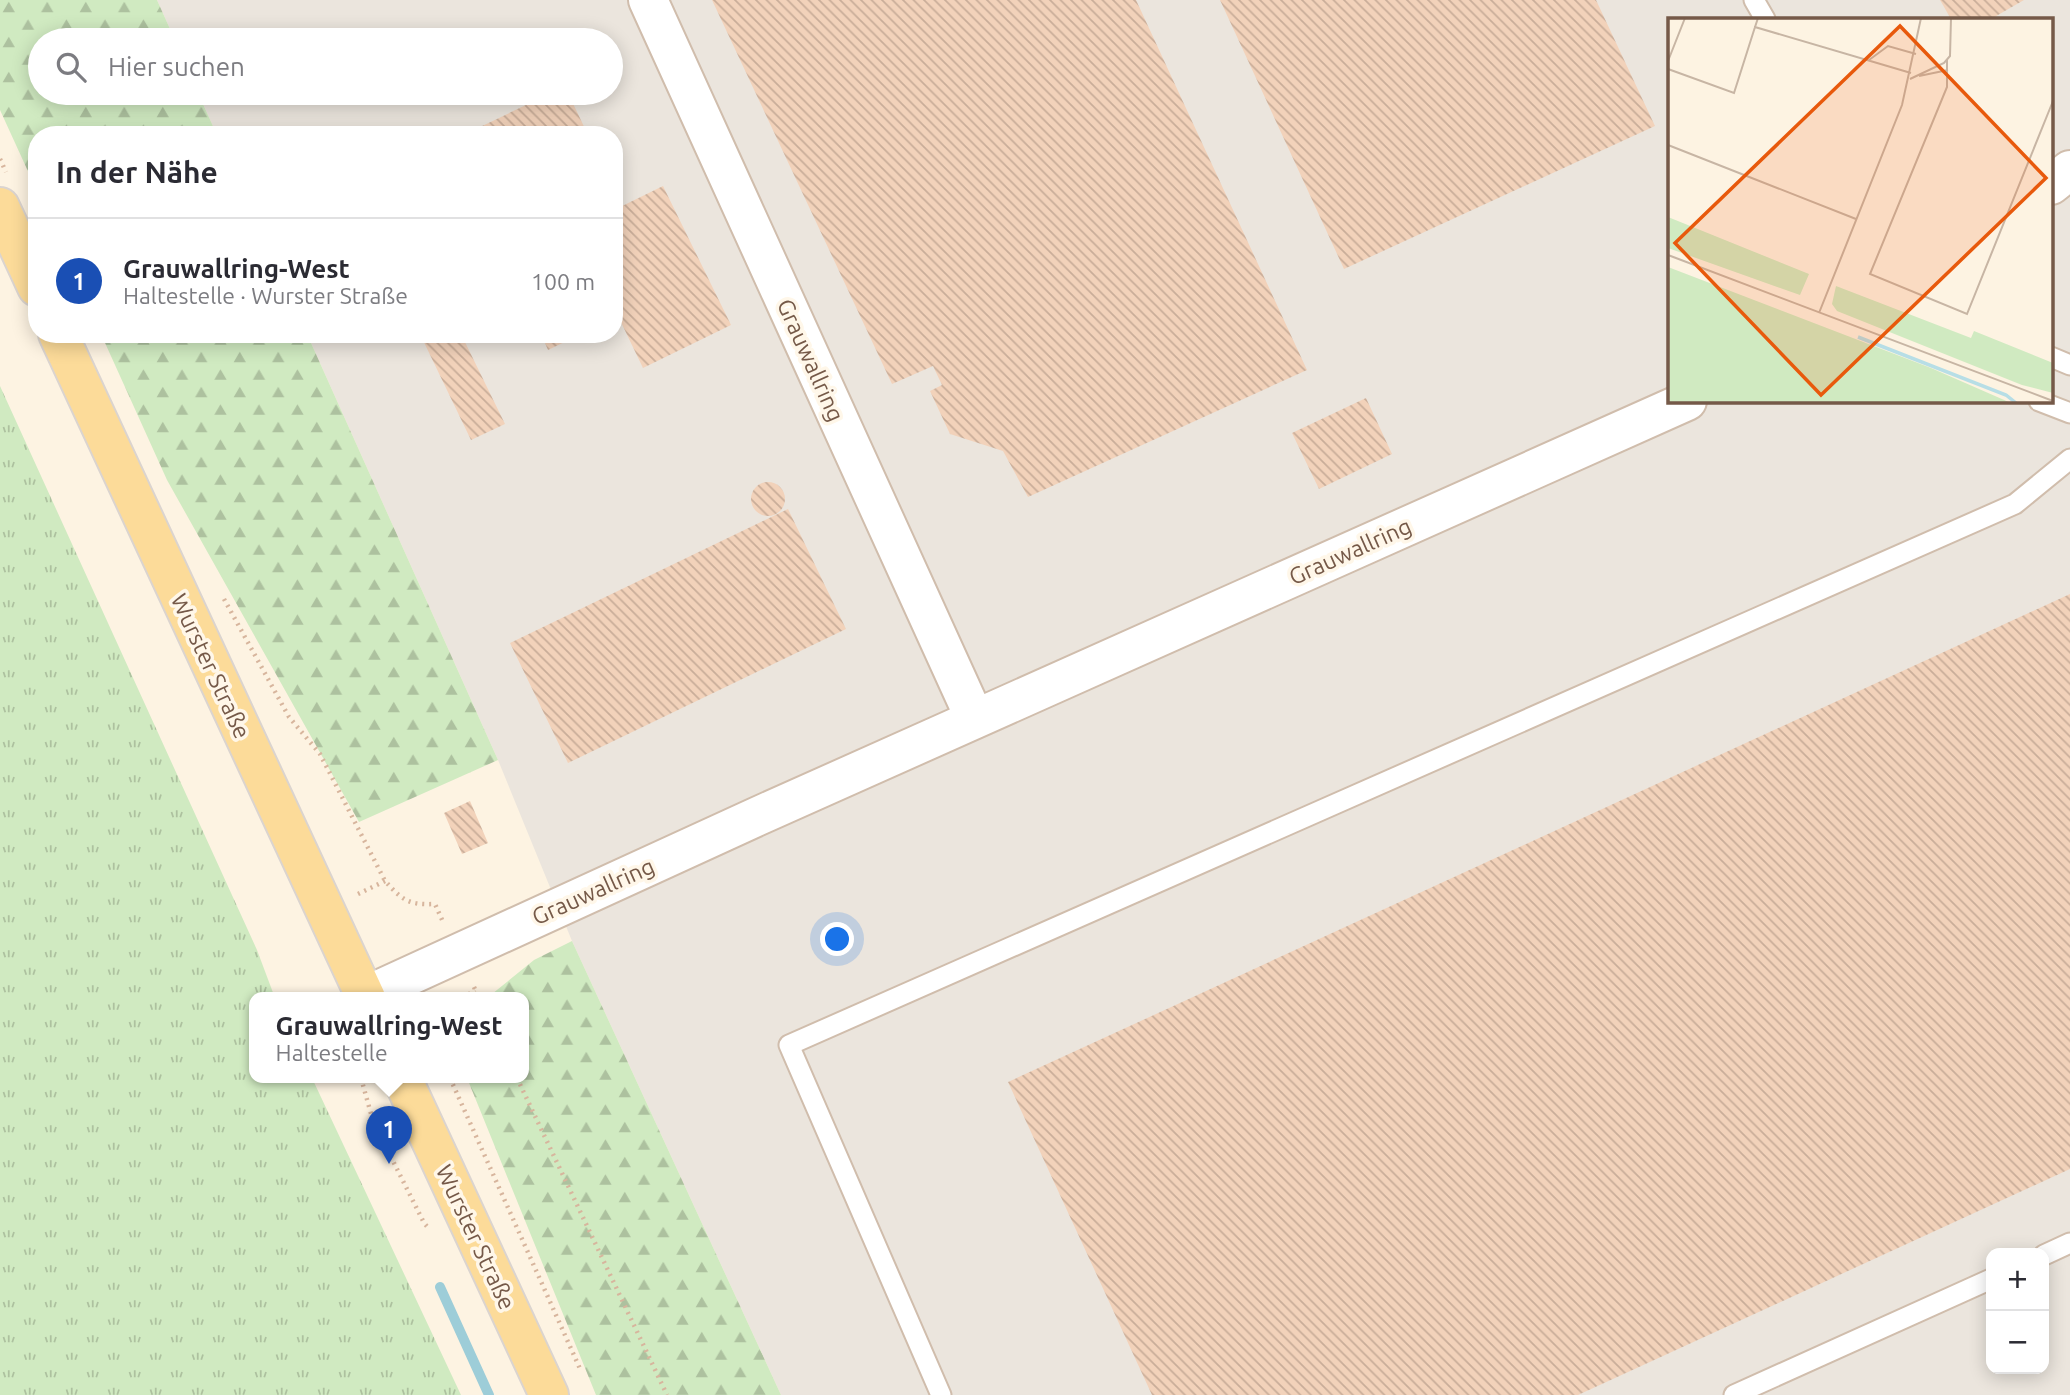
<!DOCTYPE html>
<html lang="de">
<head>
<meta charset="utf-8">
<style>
  body { margin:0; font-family:Ubuntu,sans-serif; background:#f2f2f3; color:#2b2b33 }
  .controls { position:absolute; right:21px; bottom:21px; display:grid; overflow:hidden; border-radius:14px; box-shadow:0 4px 18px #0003 }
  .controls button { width:63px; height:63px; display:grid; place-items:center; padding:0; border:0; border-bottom:2px solid #e1e1e2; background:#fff; color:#2b2b33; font:35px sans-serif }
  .you { position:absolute; left:838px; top:940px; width:24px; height:24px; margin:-18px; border:5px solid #fff; border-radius:50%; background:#1a73e8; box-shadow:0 0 0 10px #1a73e833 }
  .badge { display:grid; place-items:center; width:46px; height:46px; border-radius:50%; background:#e96f45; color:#fff; font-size:23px; font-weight:700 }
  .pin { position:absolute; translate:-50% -58px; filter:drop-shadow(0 2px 4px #0008) }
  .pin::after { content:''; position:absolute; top:37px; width:24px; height:21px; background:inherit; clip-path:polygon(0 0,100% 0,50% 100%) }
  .popup { position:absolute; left:249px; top:992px; width:280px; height:91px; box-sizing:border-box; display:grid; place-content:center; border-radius:14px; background:#fff; filter:drop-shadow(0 2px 5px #0005); font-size:23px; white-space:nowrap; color:#7c7c81 }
  .popup b { font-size:26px; color:#2b2b33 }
  .popup::after { content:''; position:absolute; left:50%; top:100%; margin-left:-14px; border:14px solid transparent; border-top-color:#fff }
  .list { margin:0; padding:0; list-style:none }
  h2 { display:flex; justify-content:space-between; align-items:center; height:91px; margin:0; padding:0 28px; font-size:30px }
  h2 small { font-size:23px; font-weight:400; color:#7c7c81 }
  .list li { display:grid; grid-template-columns:46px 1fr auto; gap:21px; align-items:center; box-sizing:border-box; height:126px; padding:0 28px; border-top:2px solid #e1e1e2 }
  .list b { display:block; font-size:26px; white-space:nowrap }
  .list p { margin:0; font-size:23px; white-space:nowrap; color:#7c7c81 }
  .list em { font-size:23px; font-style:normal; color:#7c7c81 }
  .icon { flex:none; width:38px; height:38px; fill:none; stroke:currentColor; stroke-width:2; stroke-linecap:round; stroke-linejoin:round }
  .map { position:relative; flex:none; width:2070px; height:1395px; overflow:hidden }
  .search { position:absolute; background:#fff; box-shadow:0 4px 18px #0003; left:28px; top:28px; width:595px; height:77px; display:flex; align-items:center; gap:18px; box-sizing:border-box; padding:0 24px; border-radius:38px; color:#7c7c81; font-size:26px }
  .panel { position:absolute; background:#fff; box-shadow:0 4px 18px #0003; left:28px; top:126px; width:595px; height:217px; border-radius:28px }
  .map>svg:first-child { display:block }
</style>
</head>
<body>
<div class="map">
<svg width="2070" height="1395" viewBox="0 0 2070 1395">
  <defs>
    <pattern id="grass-tufts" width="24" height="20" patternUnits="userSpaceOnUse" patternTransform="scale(1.75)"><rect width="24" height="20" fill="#d0eac1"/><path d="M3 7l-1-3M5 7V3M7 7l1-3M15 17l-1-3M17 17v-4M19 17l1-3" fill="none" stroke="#adc19f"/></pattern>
    <pattern id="forest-firs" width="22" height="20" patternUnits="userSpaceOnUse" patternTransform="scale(1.75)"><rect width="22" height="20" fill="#d0eac1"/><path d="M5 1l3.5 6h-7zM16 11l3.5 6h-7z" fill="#adc19f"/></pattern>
    <pattern id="building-back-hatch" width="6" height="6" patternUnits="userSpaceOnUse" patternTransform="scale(1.75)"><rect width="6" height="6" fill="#f2d2ba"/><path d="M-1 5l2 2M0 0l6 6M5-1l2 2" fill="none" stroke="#c9ad99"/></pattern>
  </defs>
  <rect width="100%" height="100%" fill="#fdf3e2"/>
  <path fill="#ebe5dd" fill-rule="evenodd" d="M157,0H2070V1395H781L572,941L498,760L307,334H614V135H217L198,93H611V40H175ZM1669,19H2051V401H1669ZM1991,1253H2044V1369H1991Z"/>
  <path fill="url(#grass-tufts)" d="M0,386L257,950L275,998H254V1078H312L461,1395H0Z"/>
  <path fill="url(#forest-firs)" d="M0,0H157L175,40H40V93H198L217,135H37V191L0,110Z
    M101,334H307L498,760L359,822L167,480Z
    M572,941L781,1395H596L467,1078H524V998H487L534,960Z"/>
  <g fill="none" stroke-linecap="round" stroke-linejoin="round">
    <path stroke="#9dcdd8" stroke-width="10" d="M440,1287L489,1395"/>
  </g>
  <path fill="url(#building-back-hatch)" d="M712,0H1136L1307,370L1028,497L1003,451L950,434L930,391L942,385L933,366L892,384Z
    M1220,0H1596L1655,126L1344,269Z
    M1940,0H2024L1991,19H1951Z
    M551,93H568L588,135H482L478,128Z
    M663,186L731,325L643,368L618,316L614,318V210Z
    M420,334H472L463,338L505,424L471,440Z
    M541,334H581L548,350Z
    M1366,398L1392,454L1319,489L1292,433Z
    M751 499a17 17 0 1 1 34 0a17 17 0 1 1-34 0Z
    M788,509L846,629L568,763L510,643Z
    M2070,594V1169L1578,1395H1152L1008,1082Z
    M470,801L488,843L462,854L444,813Z"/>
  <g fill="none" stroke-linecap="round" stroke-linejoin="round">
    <defs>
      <path id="service" d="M1754,0L1765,19
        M2051,357L2070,365
        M2039,401L2070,413
        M2044,1255L2070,1243
        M941,1395L789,1045L2015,504L2070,459
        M1734,1395L1991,1279"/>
      <path id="minor" d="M648,0L975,719
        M2051,185L2070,170
        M365,996L756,817L1687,401"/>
      <path id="primary" d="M0,207L37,287
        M58,334L366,998
        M402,1078L549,1395"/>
    </defs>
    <use href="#service" stroke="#d0bdac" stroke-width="23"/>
    <use href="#minor" stroke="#d0bdac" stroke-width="42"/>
    <use href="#primary" stroke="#dbd4cf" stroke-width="42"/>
    <path stroke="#d7b59d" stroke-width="4.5" stroke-dasharray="2 5" stroke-linecap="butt" d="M0,159L6,172
      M224,599L289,717L320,754L385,881C403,901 409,905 435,904L443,922
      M358,894L385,881
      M474,987L479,998
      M463,998L475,990
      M361,1078L373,1121L424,1223L430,1230
      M450,1078L581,1371
      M517,1078L667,1395"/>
    <use href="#service" stroke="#fff" stroke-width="19"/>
    <use href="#minor" stroke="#fff" stroke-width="38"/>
    <use href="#primary" stroke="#fcdb99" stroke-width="38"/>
  </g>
  <g text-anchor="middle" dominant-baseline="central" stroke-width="7" stroke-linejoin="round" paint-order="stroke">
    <g font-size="23" fill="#755948" stroke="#fff7e9">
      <text transform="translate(811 360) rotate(66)">Grauwallring</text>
      <text transform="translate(1350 551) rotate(-24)">Grauwallring</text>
      <text transform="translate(211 666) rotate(65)">Wurster Straße</text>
      <text transform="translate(593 891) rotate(-24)">Grauwallring</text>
      <text transform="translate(476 1237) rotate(65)">Wurster Straße</text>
    </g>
  </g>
  <g transform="translate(1668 18)">
    <rect width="385" height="385" fill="#fdf3e2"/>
    <path d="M0,249L263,350L343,385H0Z" fill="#d0eac1"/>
    <path d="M0,199L141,256L132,277L0,230ZM168,268L303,320L306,313L385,345V375L354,367L169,293L164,286Z" fill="#d0eac1"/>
    <path fill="none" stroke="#b7dee6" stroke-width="3.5" d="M190,319L338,377L348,385"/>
    <path fill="none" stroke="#c7b5a4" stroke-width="2" d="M90,0L87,9L243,55M201,42L220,28L248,36M279,42V69L202,256L299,296L385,83M0,43L17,0M0,51L66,75L87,9M251,58L280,52M242,61L276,45L282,38L283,0M0,127L188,201M0,237L385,383M151,295L234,87L253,0"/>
    <path fill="#e8590c" fill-opacity="0.15" stroke="#e8590c" stroke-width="3.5" d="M232,8L378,160L153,377L7,225Z"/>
    <rect width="385" height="385" fill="none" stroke="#755948" stroke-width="3.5"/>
  </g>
</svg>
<div class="controls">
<button>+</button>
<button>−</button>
</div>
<div class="you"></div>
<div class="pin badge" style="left:389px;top:1164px;background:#1a4fb4">1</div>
<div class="popup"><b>Grauwallring-West</b>Haltestelle</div>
<div class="search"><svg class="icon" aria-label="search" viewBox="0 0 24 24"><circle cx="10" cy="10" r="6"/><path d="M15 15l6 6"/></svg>Hier suchen</div>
<section class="panel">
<h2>In der Nähe<small></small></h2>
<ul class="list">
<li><span class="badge" style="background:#1a4fb4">1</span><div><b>Grauwallring-West</b><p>Haltestelle · Wurster Straße</p></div><em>100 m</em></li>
</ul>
</section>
</div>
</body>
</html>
